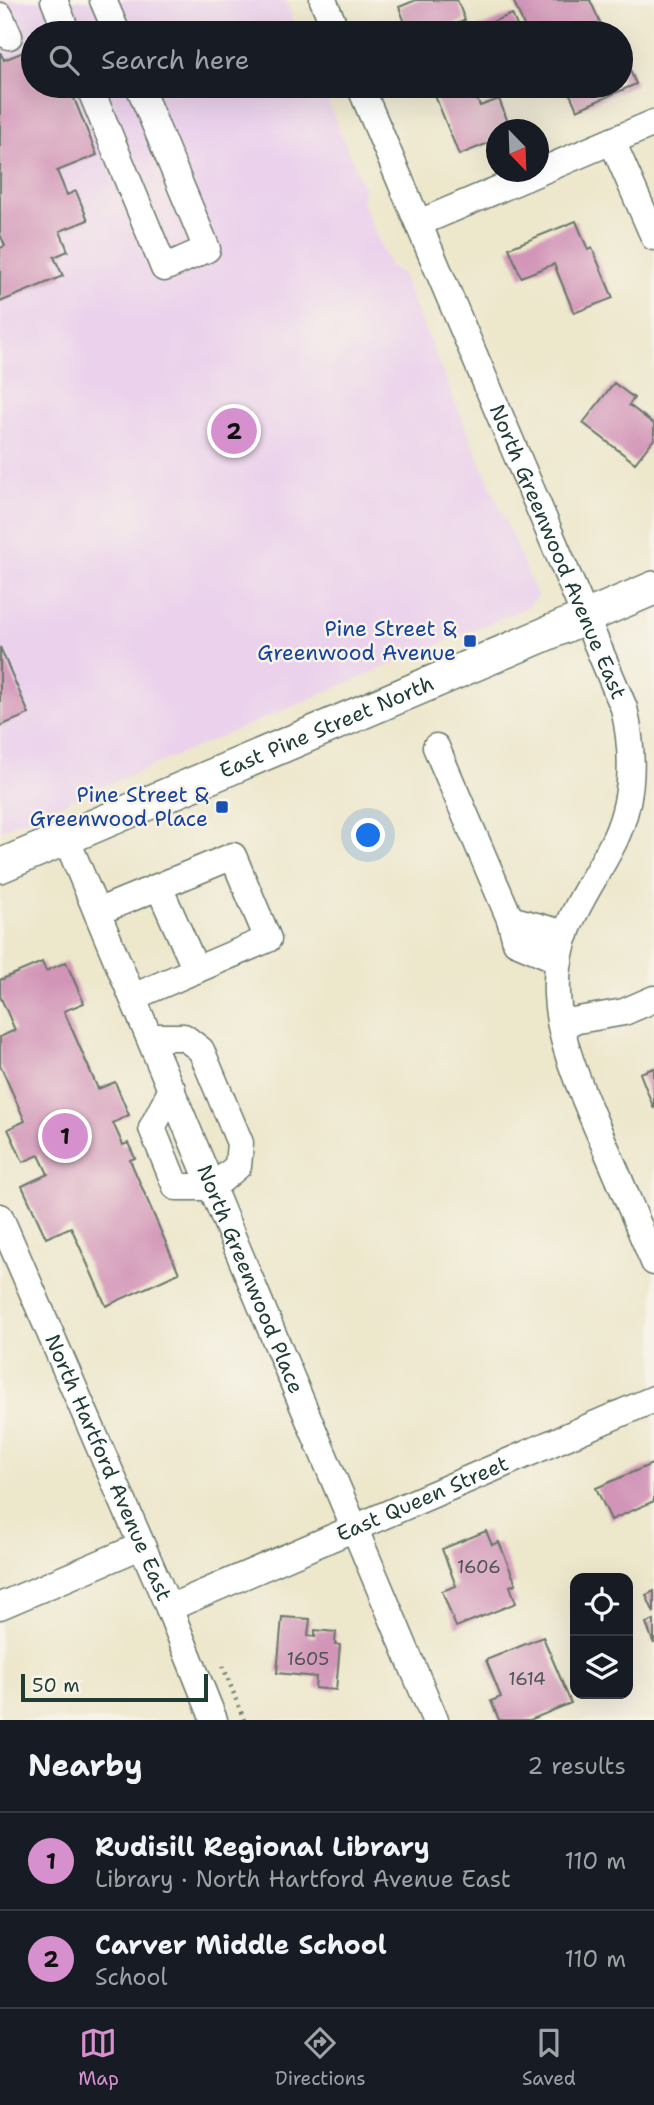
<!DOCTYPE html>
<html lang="en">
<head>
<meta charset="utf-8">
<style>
  body { margin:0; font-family:"Shantell Sans",sans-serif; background:#242831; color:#f1f3f6 }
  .controls { position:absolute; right:21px; bottom:21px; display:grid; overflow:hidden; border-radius:14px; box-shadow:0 7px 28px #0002 }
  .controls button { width:63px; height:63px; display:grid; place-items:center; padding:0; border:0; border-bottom:2px solid #363941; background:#171b24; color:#f1f3f6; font:35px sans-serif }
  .compass { position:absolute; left:486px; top:119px; width:63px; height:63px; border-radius:50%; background:#171b24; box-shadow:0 7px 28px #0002; rotate:157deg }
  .scale { position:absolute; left:21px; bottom:18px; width:187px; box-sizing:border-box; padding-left:7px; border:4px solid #1f3d34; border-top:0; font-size:19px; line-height:24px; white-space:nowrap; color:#1f3d34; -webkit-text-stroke:5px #f7f3e8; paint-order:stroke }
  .you { position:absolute; left:369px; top:836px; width:24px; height:24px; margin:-18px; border:5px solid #fff; border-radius:50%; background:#1a73e8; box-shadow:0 0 0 10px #1a73e833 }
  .badge { display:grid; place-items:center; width:46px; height:46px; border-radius:50%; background:#d690ce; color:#111; font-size:23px; font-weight:700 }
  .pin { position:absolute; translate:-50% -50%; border:4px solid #fff; box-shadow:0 2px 7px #0006 }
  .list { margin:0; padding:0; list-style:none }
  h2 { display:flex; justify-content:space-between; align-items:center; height:91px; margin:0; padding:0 28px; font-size:30px }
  h2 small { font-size:23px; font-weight:400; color:#9ea1a6 }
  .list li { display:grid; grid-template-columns:46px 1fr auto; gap:21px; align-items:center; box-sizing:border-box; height:98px; padding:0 28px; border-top:2px solid #363941 }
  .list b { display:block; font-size:26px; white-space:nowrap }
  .list p { margin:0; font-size:23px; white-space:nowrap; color:#9ea1a6 }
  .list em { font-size:23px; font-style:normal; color:#9ea1a6 }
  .icon { flex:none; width:38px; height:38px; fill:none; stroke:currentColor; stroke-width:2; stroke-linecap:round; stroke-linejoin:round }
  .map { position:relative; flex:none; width:654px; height:1720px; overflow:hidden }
  .search { position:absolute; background:#171b24; box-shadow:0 7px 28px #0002; left:21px; right:21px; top:21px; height:77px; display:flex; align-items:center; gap:18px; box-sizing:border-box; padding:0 24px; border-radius:38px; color:#9ea1a6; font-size:26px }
  .sheet { height:287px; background:#171b24 }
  nav { display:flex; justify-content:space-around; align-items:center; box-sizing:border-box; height:98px; border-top:2px solid #363941; background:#171b24; font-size:19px; color:#9ea1a6 }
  nav a { display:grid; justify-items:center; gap:4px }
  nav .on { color:#d690ce }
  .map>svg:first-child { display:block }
</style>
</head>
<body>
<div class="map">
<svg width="654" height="1720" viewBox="0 0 654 1720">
  <rect width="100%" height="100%" fill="#f7f3e8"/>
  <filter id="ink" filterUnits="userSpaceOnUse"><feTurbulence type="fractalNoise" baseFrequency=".0143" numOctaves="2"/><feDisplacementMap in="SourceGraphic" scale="14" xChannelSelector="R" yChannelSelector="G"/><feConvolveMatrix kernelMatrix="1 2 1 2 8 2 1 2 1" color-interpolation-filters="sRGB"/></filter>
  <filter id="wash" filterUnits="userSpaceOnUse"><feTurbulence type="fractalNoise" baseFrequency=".00686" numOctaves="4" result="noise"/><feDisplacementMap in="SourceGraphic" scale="28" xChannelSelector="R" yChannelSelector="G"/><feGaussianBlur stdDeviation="1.57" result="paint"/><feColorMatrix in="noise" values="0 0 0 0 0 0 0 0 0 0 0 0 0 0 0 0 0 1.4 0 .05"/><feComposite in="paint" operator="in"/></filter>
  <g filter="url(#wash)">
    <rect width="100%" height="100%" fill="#ede7cc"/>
    <path fill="#ebd1ec" d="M0,0H285L299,33H33V86H321L364,188L362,202L390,267L401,273L537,596L533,602L525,608L0,830Z"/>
    <g id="blocks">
      <path fill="#d294b7" d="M416,0H457L465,20L447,27L449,33H409L399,7Z
        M513,0H590L605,33H527Z
        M512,14L520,33H464Z
        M33,48V86H69L97,155L57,171L67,195L76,191L88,220L60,231L68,251L54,257L63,276L0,302V248L5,246L0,234V52L4,60Z
        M621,48L636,84L577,110L567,87L553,93L550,86H621Z
        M431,86H499L475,95L480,106L499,99L511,130H496V140L459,155Z
        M576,221L588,250L592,248L613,298L574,313L554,264L521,277L509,248Z
        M614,383L634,398L629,405L654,424V439L635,463L583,423Z
        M0,647L29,714L0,726Z
        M42,962L46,971L66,962L84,1003L64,1011L98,1089L115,1082L129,1115L113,1123L123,1145L128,1143L135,1158L130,1160L179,1273L106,1306L71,1227L46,1238L22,1186L48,1174L39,1155L23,1162L8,1129L25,1121L0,1065V1037L15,1030L0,996V980Z
        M654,1068V1109L640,1073Z
        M654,1463V1501L611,1520L596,1488Z
        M486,1531L492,1545L499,1542L516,1584L510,1586L516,1603L456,1627L442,1591L456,1586L442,1549Z
        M654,1591V1613L646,1595Z
        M282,1617L310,1619L308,1636L315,1637V1630L336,1632L335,1644L340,1645L336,1690L315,1688L316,1677L277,1673Z
        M654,1620V1644L646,1623Z
        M543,1637L571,1703L530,1720H499L491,1701L501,1697L486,1660Z"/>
    </g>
  </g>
  <g filter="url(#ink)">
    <use href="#blocks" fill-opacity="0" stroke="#677869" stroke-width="2"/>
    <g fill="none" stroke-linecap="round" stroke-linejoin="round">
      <defs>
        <g id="minor">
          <path d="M54,0L67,33"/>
          <path d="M103,0L117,33"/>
          <path d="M323,0L337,33"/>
          <path d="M0,16L9,36"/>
          <path d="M89,86L164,268L207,249L139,86"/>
          <path id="s1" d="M360,86L624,708C634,752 634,798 615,839C596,879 566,915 559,960C548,1024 580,1087 604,1144C621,1183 637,1223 654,1262"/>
          <path d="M612,141L654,237"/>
          <path d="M419,223L654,123"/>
          <path d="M436,747L510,919L516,942L559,960"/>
          <path id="s2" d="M66,838C190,1131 310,1427 435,1720"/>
          <path d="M159,887L196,970"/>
          <path d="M97,912L233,856L268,939L133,997"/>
          <path d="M510,919L566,934"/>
          <path d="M561,1023L624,1012L654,999"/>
          <path d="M150,1037H184L201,1050L240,1143L238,1166L213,1187H176L152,1128L172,1089"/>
          <path id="s3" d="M0,1217L169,1608L214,1720"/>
          <path d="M0,1606L141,1546"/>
          <path id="s4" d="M169,1608L654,1399"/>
        </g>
        <g id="major">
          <path id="s5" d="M0,866L654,588"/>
        </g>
      </defs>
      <use href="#minor" stroke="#677869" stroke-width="29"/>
      <use href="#major" stroke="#677869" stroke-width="36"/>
      <path stroke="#677869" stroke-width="4.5" stroke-dasharray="2 5" stroke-linecap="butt" d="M223,1666L244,1720"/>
      <use href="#minor" stroke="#fff" stroke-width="26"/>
      <use href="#major" stroke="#fff" stroke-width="33"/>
    </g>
  </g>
  <g fill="#1a4fb4" stroke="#f7f3e8" stroke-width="2.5">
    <rect x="463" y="634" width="14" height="14" rx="3.5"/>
    <rect x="215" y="800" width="14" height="14" rx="3.5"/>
  </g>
  <g text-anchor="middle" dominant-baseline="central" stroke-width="5" stroke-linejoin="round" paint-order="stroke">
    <g font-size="18" fill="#4c5355">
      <text x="479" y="1567">1606</text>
      <text x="308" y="1659">1605</text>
      <text x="527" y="1679">1614</text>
    </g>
    <g font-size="21" fill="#1f3d34" stroke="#f7f3e8">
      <text stroke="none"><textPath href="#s1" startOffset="506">North Greenwood Avenue East</textPath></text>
      <text stroke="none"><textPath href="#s5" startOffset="355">East Pine Street North</textPath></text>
      <text stroke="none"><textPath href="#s2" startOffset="478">North Greenwood Place</textPath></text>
      <text stroke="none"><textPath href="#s3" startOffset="273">North Hartford Avenue East</textPath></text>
      <text stroke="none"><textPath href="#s4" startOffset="276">East Queen Street</textPath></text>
    </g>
    <g font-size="21" fill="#164399" stroke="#f7f3e8" text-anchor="end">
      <text x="456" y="629">Pine Street &amp;<tspan x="456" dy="24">Greenwood Avenue</tspan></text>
      <text x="208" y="795">Pine Street &amp;<tspan x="208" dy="24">Greenwood Place</tspan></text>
    </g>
  </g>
</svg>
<div class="controls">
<button><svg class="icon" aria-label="locate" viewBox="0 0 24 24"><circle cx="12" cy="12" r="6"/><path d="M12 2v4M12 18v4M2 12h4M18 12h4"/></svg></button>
<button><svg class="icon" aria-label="layers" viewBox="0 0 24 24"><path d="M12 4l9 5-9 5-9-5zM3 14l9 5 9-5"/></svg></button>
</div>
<svg class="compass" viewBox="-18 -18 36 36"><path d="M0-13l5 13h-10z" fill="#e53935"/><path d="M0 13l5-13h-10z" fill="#9ea1a6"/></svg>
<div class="scale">50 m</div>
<div class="you"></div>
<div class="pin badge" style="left:65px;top:1136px">1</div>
<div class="pin badge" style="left:234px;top:431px">2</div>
<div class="search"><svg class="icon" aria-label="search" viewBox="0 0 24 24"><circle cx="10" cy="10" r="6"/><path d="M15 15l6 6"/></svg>Search here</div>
</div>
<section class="sheet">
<h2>Nearby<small>2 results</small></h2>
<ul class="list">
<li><span class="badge">1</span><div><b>Rudisill Regional Library</b><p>Library · North Hartford Avenue East</p></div><em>110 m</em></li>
<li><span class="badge">2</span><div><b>Carver Middle School</b><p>School</p></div><em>110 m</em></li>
</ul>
</section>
<nav>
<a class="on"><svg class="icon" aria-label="map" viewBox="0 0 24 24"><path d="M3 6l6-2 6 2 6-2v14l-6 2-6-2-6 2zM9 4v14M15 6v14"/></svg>Map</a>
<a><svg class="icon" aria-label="directions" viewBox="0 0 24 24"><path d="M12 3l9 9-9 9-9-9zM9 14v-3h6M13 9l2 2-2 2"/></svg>Directions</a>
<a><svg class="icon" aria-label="saved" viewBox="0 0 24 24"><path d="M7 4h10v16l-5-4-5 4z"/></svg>Saved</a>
</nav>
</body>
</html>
